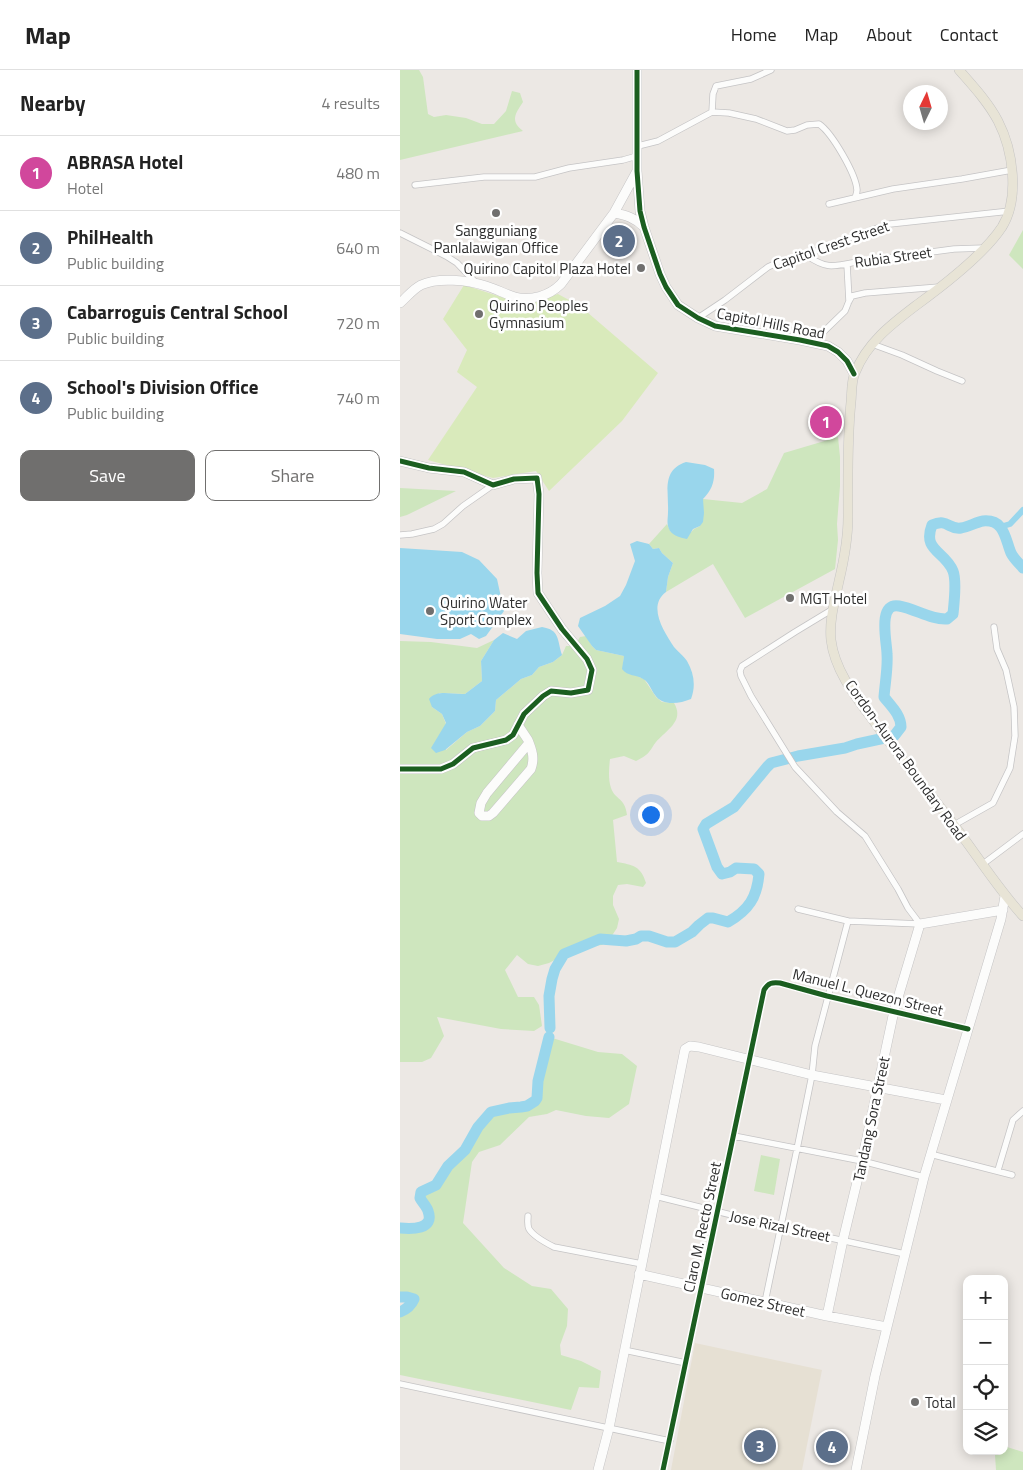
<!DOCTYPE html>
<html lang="en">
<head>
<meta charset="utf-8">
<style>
  body { margin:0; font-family:"Titillium Web",sans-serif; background:#f6f6f6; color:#222 }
  .controls { position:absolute; right:15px; bottom:15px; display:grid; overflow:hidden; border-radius:10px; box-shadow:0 2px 12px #0003 }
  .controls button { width:45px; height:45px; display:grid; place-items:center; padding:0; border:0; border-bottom:1px solid #e0e0e0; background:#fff; color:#222; font:25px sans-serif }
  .compass { position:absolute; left:503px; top:15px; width:45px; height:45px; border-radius:50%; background:#fff; box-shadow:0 2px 12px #0003; rotate:5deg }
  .you { position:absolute; left:250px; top:744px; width:18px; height:18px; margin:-12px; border:4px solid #fff; border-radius:50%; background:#1a73e8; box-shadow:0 0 0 8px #1a73e833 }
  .badge { display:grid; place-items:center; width:32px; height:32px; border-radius:50%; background:#706f6e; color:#fff; font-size:16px; font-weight:700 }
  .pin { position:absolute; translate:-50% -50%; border:2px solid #fff; box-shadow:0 1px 5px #0006 }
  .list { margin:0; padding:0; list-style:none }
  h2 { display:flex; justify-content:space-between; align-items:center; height:65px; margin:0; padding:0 20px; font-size:21px }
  h2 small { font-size:16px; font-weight:400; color:#767676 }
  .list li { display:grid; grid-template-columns:32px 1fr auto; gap:15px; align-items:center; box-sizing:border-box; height:75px; padding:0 20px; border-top:1px solid #e0e0e0 }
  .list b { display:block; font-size:19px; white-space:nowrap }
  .list p { margin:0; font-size:16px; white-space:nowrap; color:#767676 }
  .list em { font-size:16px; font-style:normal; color:#767676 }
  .actions { display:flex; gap:10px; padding:15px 20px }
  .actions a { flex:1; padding:11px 0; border:1px solid #706f6e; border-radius:10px; text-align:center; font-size:18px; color:#706f6e }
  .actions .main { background:#706f6e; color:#fff }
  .icon { flex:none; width:28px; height:28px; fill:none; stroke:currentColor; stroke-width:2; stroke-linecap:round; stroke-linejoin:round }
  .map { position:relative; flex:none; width:623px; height:1400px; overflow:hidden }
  header { display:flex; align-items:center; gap:30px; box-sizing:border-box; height:70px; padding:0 25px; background:#fff; border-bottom:1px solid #e0e0e0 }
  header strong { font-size:24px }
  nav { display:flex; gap:28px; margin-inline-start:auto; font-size:18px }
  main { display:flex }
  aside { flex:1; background:#fff }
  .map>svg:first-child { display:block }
</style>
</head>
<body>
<header>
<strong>Map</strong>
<nav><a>Home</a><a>Map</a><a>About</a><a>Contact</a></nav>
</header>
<main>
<aside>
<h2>Nearby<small>4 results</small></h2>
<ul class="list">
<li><span class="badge" style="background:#d1479c">1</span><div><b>ABRASA Hotel</b><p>Hotel</p></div><em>480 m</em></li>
<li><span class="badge" style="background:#5c6f8a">2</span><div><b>PhilHealth</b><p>Public building</p></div><em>640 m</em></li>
<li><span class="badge" style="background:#5c6f8a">3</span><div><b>Cabarroguis Central School</b><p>Public building</p></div><em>720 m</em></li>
<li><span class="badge" style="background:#5c6f8a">4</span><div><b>School's Division Office</b><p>Public building</p></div><em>740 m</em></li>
</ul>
<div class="actions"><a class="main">Save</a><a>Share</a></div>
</aside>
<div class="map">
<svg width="623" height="1400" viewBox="0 0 623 1400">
  <rect width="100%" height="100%" fill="#ece8e4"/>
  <path fill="#e6e0d3" d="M295,1273L422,1300L402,1400H271Z"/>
  <path fill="#cee6be" d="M0,0H19L23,7L28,44L34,47L46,45L66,48L82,54H94L106,41L112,21L120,23L123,32C115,44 110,51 123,61L0,90Z
    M623,160V199L609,185Z
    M438,367L440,387V416L437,454L438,470L435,499L345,548L313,494L266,522L268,507L273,493L262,483L259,478L253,479L249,474L267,454L271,462H291L294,459L300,456L303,435V429L342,433L367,419L384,383Z
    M0,418L56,421L7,445L0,447Z
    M186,566L192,576L196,580L224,586L223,594L239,607L244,609L256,627L262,632L274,633C285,651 266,660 256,672C253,675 252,679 249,682C246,686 240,689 236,691L224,686L210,689C209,698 208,709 211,718C215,730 225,727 227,745L213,750L217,792C233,795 241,796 246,813L243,817L227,814L218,815L213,826V835L219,849L217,858L211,867L202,875L179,877L149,893L138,896L128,894L117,885L105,900L118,927H134L139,935L142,956L134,961L101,959L37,947L44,966L31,988L22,992H0V571L31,572L77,578L94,570L81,591L82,611L65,624L39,623L32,637L42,644L46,654L43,660L46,680L67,662L80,656L95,641L96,630L121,609L132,605L139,597L153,592L162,585L166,576H175L180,567Z
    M149,967L198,982L222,984L237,996L229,1034L209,1048L186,1046L156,1040L147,1044L129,1047L100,1075L79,1082L72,1092L63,1153L104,1198L132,1216L151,1219L168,1239L167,1256L160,1275L161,1285L181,1291L201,1301L199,1318L179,1317L171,1340L0,1305V1242C7,1239 11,1236 13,1229L7,1227H0V1158C11,1159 35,1160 28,1141C27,1137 22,1132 20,1128L21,1122L36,1115L48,1096L57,1089L65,1079L78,1057L91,1042L110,1038L121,1037L127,1036L135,1031L138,1011Z
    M361,1085L380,1089L374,1125L354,1121Z
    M604,1376L623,1382V1400H596L595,1385L591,1381H604Z"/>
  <path fill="#d9eabb" d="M64,215L126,235L158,224L180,236L258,303L222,351L149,421L136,401L93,408L28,390L77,317L57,302L67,280L43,249Z"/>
  <path fill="#99d6ec" d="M286,392L305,395L314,399C315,411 312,420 303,429L304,443L303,452L300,456L293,459L287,469C281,468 274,466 270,461C266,454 268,449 268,442C269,423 261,400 286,392Z
    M237,471L249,474L253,479L259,478L262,483L273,493L268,507L266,522C247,536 264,562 274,577C278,582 284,586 287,591C294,603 296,616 291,629C279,634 262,636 255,625C251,620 249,612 243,609C236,604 228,607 222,599L224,586L196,580L192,576L178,556L180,548L205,536L220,526L226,515L235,491L230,474Z
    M0,478L62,482L79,490L97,509L104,541L86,566L79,569L71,564L60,569H37L0,564Z
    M142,557C160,560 157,569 162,585L153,592L139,597L132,605L121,609L96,630L95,641L80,656L67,662L45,680L36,683L31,678L46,653L42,644L32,637L29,629C37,619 53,625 65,624L82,611L81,591L94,570L103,563L117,569L126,561Z"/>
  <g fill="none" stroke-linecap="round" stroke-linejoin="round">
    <path stroke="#99d6ec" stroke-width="6" d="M600,457L610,454L623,440"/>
    <path stroke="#99d6ec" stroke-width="11" d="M150,958L149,926L152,909L155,899L164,884L200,869L226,871L236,869L241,866H249L267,872H275L292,862L299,855L308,848H313L328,852C349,840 357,827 359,804L354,799L336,798L330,802L322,804L317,797L303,759L306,754L334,737L367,697L371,693L398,686L445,678L457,674L494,666L501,657C501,645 491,636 484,627C485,613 488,598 487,584C487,573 477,532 499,536C516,539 531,550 547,549L553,544C554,533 557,511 553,501C545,481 522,481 532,455C548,448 548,460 561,458C569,457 576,452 583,451C605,449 605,469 611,483C614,489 619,493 623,498
      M0,1158C11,1159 35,1160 28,1141C27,1137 22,1132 20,1128L21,1122L36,1115L48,1096L65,1080L78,1057L91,1042L109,1038L121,1037L127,1036L135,1031L137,1028L138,1011L149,967
      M0,1227H7L14,1229C11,1236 7,1239 0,1242"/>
    <defs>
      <path id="street" d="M312,42L313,24L316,16L351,9L371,0
        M238,76L258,71L312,42L329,43L356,49L387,61L395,60L407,55L419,54C432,63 456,104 457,120C457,123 456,125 455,128
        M15,115L84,107H135L169,98L223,90L237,86
        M429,134L493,119L562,109L612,100
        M0,163L46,186L57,193L76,213
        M406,185C426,199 432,197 456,192L554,179L584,178
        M447,194L449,231
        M298,248L325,230L368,197L381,191L400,187L471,160L490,154L610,141
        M412,273L445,241L449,231L452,226L465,223L539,217
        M472,274L502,285L537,301L562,311
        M0,465L12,464L34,459L43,454L63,436L93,415
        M433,539L395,562L342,596L340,601L341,606L351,626L395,697L437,742L465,766L498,819L508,838L520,854
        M554,755L593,733L610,698L615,666L614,637L606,600L597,579L594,557
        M583,794L623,764
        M398,839L448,851L520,854
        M334,1066L462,1091L524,1107
        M530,1084L612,1105
        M598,1100L613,1050L623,1041
        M255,1126L380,1157L505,1184
        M128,1146C128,1150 127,1155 129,1159C134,1167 146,1173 154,1177L242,1194
        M365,1232L397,1079L412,1005L415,976L448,851
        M224,1280L286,1293
        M0,1314L270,1371
        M263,1400L364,920C368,913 372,912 380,913L427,926L568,959"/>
      <path id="secondary" d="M237,0V101L240,141L244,157L260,204L266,217L278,235L298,248L315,256L400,270L428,276L438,282L447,291L454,304
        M214,143C226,145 235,148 244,157
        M0,233C7,227 13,219 21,215C38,207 68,210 86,216C96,219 105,224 115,227C131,231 149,226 161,214L214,143L237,101
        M0,391L29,398L64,402L93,415L114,409L137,408L139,424L137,503L138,523L162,559L187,589L192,600L188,620L171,623L151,621L143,626L124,644L113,665L106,670L73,678L53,694L41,699H0
        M118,655L128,670C132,680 135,688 131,699L93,743L89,746H82L79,743L81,733L87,723L129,673
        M239,1204L427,1246L487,1257
        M427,1246L443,1170L462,1091L494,941L520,854L603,840
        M198,1400L209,1358L285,979L290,976L299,977L412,1005L546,1030
        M456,1400L475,1306L524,1107L601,849L605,826"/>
      <path id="primary" d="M559,0C573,16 588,32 598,51C613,80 620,128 602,157C585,183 544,215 518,234C493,253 467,272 455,303C451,311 452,323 451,332C447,370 448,408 448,447C448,468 444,490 439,511C435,530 429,550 431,570C435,603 459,631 478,657C502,690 529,722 554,755C577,785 597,818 623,846"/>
    </defs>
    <use href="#street" stroke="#c5c4c5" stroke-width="7"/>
    <use href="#secondary" stroke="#c5c4c5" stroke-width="10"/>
    <use href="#primary" stroke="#c6c5c4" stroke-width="10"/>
    <use href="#street" stroke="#fcfcfb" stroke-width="5.5"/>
    <use href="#secondary" stroke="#fcfcfb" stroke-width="9"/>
    <use href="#primary" stroke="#e8e4d6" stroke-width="9"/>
    <defs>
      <path id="cycleway" d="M237,0V101L240,141L244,157L260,204L266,217L278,235L298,248L315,256L400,270L428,276L438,282L447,291L454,304
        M0,391L29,398L64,402L93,415L114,409L137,408L139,424L137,503L138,523L162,559L187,589L192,600L188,620L171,623L151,621L143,626L124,644L113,665L106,670L73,678L53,694L41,699H0
        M263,1400L364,920C368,913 372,912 380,913L427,926L568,959"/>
    </defs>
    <use href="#cycleway" stroke="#fff" stroke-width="8"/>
    <use href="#cycleway" stroke="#1b5e20" stroke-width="5"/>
  </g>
  <g fill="#706f6e" stroke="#fff" stroke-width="2">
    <circle cx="96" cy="143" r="5"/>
    <circle cx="241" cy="198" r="5"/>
    <circle cx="79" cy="244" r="5"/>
    <circle cx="390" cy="528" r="5"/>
    <circle cx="30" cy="541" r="5"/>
    <circle cx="515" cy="1332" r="5"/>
  </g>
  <g text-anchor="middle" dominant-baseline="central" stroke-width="5" stroke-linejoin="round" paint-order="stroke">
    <g font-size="15" fill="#2e2e2e" stroke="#fff" text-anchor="start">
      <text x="96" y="160" text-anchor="middle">Sangguniang<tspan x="96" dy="17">Panlalawigan Office</tspan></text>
      <text x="231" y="198" text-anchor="end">Quirino Capitol Plaza Hotel</text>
      <text x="89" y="235">Quirino Peoples<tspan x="89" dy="17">Gymnasium</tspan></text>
      <text x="400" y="528">MGT Hotel</text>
      <text x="40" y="532">Quirino Water<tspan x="40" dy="17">Sport Complex</tspan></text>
      <text x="525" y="1332">Total</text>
    </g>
    <g font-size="15" fill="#2e2e2e" stroke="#fff">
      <text transform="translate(431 175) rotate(-19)">Capitol Crest Street</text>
      <text transform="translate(493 187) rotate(-8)">Rubia Street</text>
      <text transform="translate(371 253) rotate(11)">Capitol Hills Road</text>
      <text transform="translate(506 690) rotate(54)">Cordon-Aurora Boundary Road</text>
      <text transform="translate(468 922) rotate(14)">Manuel L. Quezon Street</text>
      <text transform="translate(471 1049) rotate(-78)">Tandang Sora Street</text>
      <text transform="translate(380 1156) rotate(12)">Jose Rizal Street</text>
      <text transform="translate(302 1157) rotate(-78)">Claro M. Recto Street</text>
      <text transform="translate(363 1232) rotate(13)">Gomez Street</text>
    </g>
  </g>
</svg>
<div class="controls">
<button>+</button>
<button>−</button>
<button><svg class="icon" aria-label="locate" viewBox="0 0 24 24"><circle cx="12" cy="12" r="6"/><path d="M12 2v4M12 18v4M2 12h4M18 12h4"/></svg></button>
<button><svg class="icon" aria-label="layers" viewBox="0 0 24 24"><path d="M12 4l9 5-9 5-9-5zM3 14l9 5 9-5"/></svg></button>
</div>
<svg class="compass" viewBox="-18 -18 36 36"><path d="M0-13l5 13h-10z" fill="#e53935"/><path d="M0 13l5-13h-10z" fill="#767676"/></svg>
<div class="you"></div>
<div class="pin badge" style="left:426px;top:352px;background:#d1479c">1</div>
<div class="pin badge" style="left:219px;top:171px;background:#5c6f8a">2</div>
<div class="pin badge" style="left:360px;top:1376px;background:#5c6f8a">3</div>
<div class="pin badge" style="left:432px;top:1377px;background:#5c6f8a">4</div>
</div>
</main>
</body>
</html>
